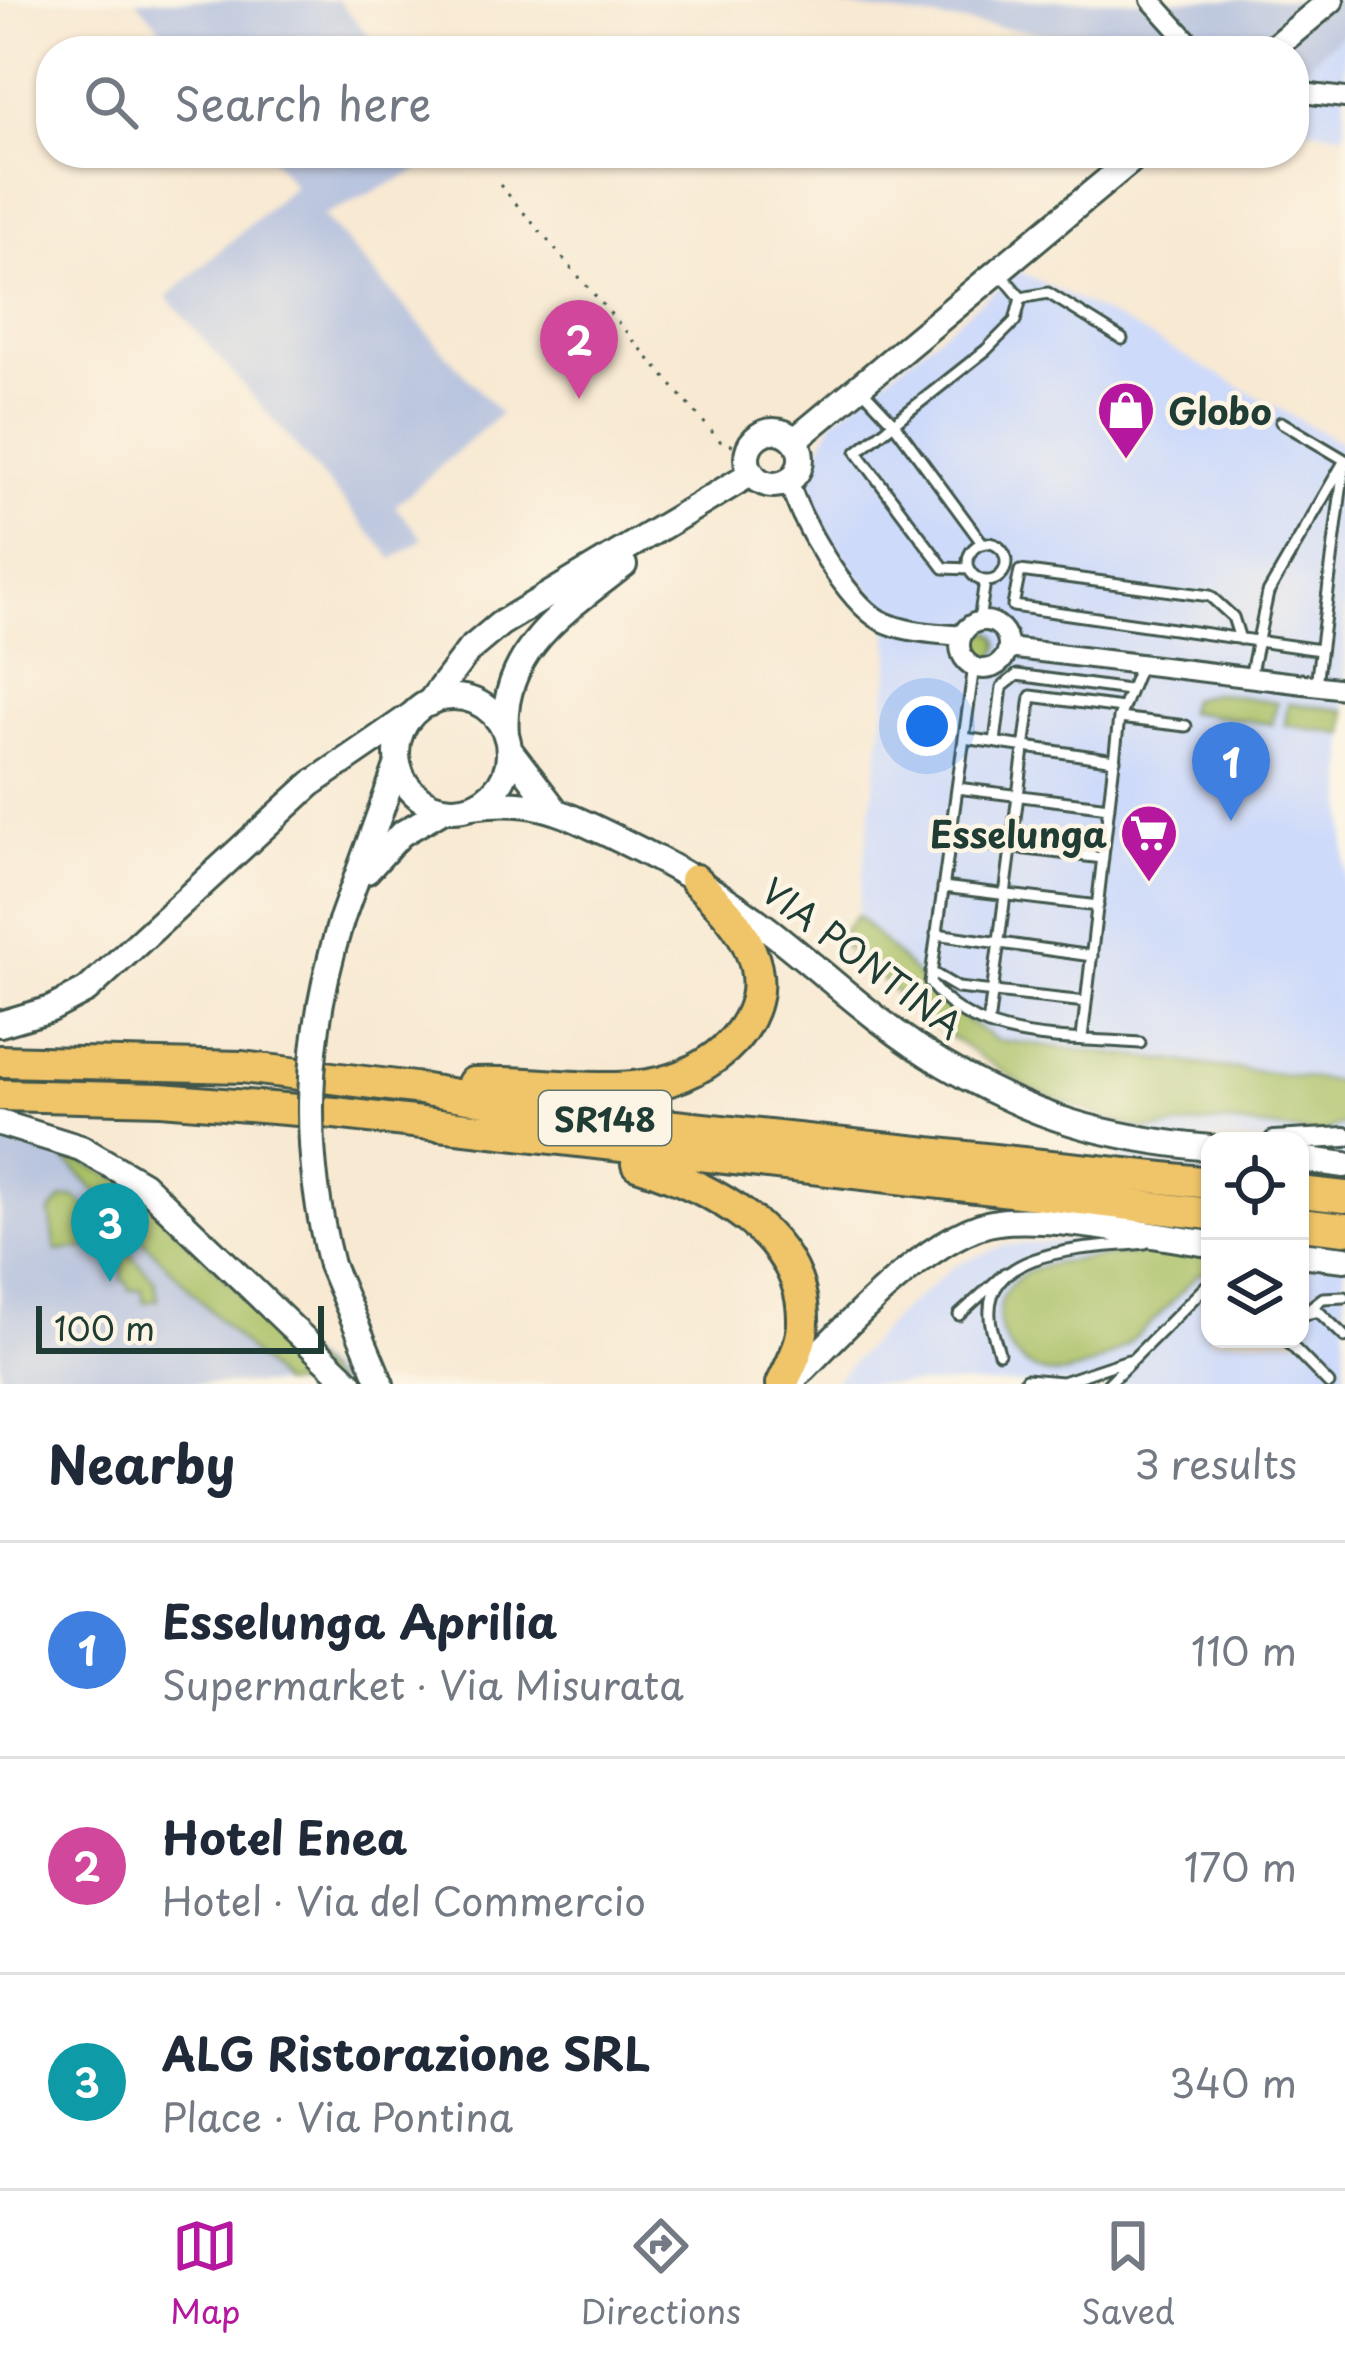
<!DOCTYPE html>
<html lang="en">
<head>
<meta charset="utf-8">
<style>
  body { margin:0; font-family:"Playpen Sans",sans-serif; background:#f6f6f7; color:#1f2937 }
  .controls { position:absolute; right:36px; bottom:36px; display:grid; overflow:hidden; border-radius:24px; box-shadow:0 3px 9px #0004 }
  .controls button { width:108px; height:108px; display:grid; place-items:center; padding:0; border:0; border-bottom:3px solid #e0e1e3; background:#fff; color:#1f2937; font:60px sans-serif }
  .scale { position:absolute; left:36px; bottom:30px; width:288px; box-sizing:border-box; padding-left:12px; border:6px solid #1f3d34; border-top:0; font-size:33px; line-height:42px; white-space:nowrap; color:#1f3d34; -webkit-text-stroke:9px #fcf5e5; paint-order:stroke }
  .you { position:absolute; left:927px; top:726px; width:42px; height:42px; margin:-30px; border:9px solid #fff; border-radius:50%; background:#1a73e8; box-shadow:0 0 0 18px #1a73e833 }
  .badge { display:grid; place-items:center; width:78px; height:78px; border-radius:50%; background:#b5179e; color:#fff; font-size:39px; font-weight:700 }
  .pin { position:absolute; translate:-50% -99px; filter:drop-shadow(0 3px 6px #0008) }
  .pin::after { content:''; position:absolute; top:63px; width:42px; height:36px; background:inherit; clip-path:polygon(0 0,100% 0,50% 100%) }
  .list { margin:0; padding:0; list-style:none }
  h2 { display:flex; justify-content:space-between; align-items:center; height:156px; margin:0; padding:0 48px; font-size:51px }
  h2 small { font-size:39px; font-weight:400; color:#747a83 }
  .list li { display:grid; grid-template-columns:78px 1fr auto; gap:36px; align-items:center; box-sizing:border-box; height:216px; padding:0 48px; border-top:3px solid #e0e1e3 }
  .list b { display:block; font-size:45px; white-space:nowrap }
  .list p { margin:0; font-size:39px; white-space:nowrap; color:#747a83 }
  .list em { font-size:39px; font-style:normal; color:#747a83 }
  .icon { flex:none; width:66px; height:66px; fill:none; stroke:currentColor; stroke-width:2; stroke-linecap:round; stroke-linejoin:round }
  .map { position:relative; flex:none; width:1345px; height:1384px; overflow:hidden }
  .search { position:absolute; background:#fff; box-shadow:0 3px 9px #0004; left:36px; right:36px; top:36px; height:132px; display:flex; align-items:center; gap:30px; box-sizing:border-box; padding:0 42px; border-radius:48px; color:#747a83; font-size:45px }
  .sheet { height:804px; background:#fff }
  nav { display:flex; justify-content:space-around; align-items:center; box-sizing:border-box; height:168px; border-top:3px solid #e0e1e3; background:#fff; font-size:33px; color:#747a83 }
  nav a { display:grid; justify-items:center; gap:6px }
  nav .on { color:#b5179e }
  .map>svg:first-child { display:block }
</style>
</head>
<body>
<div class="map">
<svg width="1345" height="1384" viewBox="0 0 1345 1384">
  <rect width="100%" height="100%" fill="#fcf5e5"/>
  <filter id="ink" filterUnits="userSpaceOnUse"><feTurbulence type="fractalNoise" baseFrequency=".00833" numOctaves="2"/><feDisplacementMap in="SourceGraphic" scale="24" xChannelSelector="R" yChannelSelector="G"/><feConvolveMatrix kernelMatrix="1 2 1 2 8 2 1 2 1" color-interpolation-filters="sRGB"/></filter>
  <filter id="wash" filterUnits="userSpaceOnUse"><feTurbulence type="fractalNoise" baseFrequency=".004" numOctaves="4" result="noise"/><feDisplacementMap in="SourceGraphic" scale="48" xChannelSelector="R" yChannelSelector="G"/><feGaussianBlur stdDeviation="2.7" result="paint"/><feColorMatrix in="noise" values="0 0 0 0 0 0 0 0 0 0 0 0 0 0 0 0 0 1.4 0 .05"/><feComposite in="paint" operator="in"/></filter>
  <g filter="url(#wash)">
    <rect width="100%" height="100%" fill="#f8e9d2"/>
    <path fill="#cedafa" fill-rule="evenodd" d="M1345,32V134L1294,127L1303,68Z
      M1019,271L1130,326L1345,445V1384H831L896,1316L956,1264L1005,1245L1108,1238L1124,1125L1028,1088L934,1026L836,939L857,916L891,655L883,606L828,538L810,496L813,461L834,419ZM1210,1141H1300V1339H1210Z"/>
    <path fill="#b9c4de" d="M136,0H338L382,51H180Z
      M792,0H1345V32L1303,68L1294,67V51H1180Z
      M267,153H421L430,165L323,216L500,414L395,506L423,539L393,559L167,297L294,186Z
      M0,1124L87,1157L342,1384H0Z"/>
    <path fill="#a9c065" stroke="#647e4c" stroke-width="3" d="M969 645a15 15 0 1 1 30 0a15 15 0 1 1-30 0Z
      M1214,693L1277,702L1272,724L1187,712L1190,699Z
      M1288,703L1345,710V734L1285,725Z
      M857,916L920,978L929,994L996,1040L1345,1082V1124L1317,1134L1221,1122L1147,1130L1124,1125L1028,1088L934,1026L836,939Z
      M67,1156L128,1183L334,1384H281L65,1159Z
      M74,1197L81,1202L121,1245L56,1251L50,1212L63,1198Z
      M1172,1251L1210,1255V1271L1198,1274C1160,1314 1124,1360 1068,1373C1009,1384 971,1303 1026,1273C1056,1256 1134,1255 1172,1251Z
      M130,1254L155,1281L158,1300L144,1302L142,1289L129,1290L127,1282L123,1281L121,1255Z"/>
  </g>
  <g filter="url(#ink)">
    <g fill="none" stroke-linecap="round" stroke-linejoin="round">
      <defs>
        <path id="service" d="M1001,274L1021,298L1048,293L1122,339
          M861,388L893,422L983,544
          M1281,422L1345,460
          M968 562a19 19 0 1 1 38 0a19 19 0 1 1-38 0Z
          M969,569L944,568L857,452L986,350L1015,321L1021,298
          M979,621L985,581
          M1240,639L1233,617L1210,596L1020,571L1013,606L1320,650
          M974,666L930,983C976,1046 1070,1037 1140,1043
          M1250,677L1268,593L1345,460
          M1316,685L1344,466
          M1119,718L1186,726
          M964,738L1115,760
          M995,742L1002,687L1017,675L1128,690
          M957,788L1109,807
          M950,840L1103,858
          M943,887L1098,906
          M936,934L1092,956
          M931,972L958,988L1086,1002
          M988,1025L1031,696L1122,708
          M1082,1038L1119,718L1140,666
          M1302,1314L1323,1298L1345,1297
          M959,1315L1005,1273
          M1301,1315L1318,1311L1345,1337
          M1285,1339L1329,1384
          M999,1353C996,1341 990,1328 990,1316C985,1245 1098,1249 1145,1243
          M1026,1379L1062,1382L1128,1360
          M1108,1384L1210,1282"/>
        <path id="minor" d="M1151,0L1197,51
          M1294,92L1345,98
          M789,481C798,518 846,601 880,620C905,633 934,633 962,636
          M960 645a24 24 0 1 1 48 0a24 24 0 1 1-48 0Z
          M1008,648L1345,689
          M1274,1141L1345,1137"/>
        <path id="tertiary" d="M1270,51L1331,0
          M747 458a27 27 0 1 1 54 0a27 27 0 1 1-54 0Z
          M795,440L1140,153
          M397 753a56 56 0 1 1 112 0a56 56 0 1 1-112 0Z
          M428,704L469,650L500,624L752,473
          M506,734C499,652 566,610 624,565
          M509,749L554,808
          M472,806C538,797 563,813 620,840C672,865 723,894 769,930C827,975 878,1025 943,1064C1034,1118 1105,1138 1210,1148
          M367,871L401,834L444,809
          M341,921L398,763
          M0,1024L51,1009L87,990L311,784L413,714
          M0,1123L81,1148L143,1184L351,1384
          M1300,1159L1345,1165
          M1300,1254L1345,1259
          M331,1265L381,1384
          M789,1384C837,1336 931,1230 998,1222C1055,1215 1151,1236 1210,1244"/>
        <path id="trunk" d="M0,1061L242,1067L414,1088L581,1116L1210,1183
          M473,1083C531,1080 591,1094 648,1085C710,1076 779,1020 751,952C740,922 717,902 695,880
          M0,1095L161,1099L335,1113L1210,1214
          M637,1164C708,1186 805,1233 803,1322C803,1343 791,1365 782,1384
          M1300,1192L1345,1197
          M1300,1224L1345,1229"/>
      </defs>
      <use href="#service" stroke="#40574c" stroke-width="15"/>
      <use href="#minor" stroke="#40574c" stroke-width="24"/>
      <use href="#tertiary" stroke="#40574c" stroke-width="30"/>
      <use href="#trunk" stroke="#40574c" stroke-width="36"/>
      <path stroke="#40574c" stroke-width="3" stroke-dasharray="3 9" stroke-linecap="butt" d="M500,185L720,441L747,450"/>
      <use href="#service" stroke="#fff" stroke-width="9"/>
      <use href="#minor" stroke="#fff" stroke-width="18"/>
      <use href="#tertiary" stroke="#fff" stroke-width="24"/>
      <use href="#trunk" stroke="#f0c469" stroke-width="30"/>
      <defs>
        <path id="tertiary-bridge" d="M331,1265C301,1147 305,1037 341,921"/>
      </defs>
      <use href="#tertiary-bridge" stroke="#40574c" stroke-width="30" stroke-linecap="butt"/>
      <use href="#tertiary-bridge" stroke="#fff" stroke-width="24"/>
    </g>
  </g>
  <defs>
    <symbol id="shop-pin" viewBox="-11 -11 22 30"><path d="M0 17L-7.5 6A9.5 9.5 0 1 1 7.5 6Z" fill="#b5179e" stroke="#fcf5e5"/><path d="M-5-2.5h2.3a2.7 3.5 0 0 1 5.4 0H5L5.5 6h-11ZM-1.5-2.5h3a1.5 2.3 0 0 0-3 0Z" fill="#fff"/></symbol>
    <symbol id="supermarket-pin" viewBox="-11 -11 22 30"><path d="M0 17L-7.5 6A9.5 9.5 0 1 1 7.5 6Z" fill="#b5179e" stroke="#fcf5e5"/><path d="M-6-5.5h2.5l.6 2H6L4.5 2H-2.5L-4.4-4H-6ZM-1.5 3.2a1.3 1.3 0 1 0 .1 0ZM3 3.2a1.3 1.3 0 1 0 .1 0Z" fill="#fff"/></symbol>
  </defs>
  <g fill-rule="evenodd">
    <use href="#shop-pin" x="1093" y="377" width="66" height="90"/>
    <use href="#supermarket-pin" x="1116" y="800" width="66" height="90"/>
  </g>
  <g text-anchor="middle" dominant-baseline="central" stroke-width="9" stroke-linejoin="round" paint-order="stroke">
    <rect fill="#fcf5e5" stroke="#617469" stroke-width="3" x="539" y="1091" width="132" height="54" rx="9"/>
    <g font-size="33" font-weight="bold" fill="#1f3d34">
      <text x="605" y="1118">SR148</text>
    </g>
    <g font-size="36" font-weight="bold" fill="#1f3d34" stroke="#fcf5e5" text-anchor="start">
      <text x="1168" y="410">Globo</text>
      <text x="1107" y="833" text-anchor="end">Esselunga</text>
    </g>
    <g font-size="36" fill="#1f3d34" stroke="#fcf5e5">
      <text transform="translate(863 957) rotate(37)">VIA PONTINA</text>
    </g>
  </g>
</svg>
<div class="controls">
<button><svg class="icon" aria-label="locate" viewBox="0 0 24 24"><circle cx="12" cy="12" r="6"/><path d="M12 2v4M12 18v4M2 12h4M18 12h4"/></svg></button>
<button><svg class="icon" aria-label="layers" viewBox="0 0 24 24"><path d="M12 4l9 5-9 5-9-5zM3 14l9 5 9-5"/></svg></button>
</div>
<div class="scale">100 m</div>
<div class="you"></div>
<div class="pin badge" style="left:1231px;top:821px;background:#3f7fe0">1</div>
<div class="pin badge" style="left:579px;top:399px;background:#d1479c">2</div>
<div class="pin badge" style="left:110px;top:1282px;background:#0f9aa8">3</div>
<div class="search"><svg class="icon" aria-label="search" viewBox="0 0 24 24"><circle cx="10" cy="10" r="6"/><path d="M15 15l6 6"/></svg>Search here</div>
</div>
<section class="sheet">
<h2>Nearby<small>3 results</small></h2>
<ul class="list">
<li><span class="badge" style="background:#3f7fe0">1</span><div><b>Esselunga Aprilia</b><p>Supermarket · Via Misurata</p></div><em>110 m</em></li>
<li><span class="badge" style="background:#d1479c">2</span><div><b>Hotel Enea</b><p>Hotel · Via del Commercio</p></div><em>170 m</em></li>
<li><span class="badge" style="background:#0f9aa8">3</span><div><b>ALG Ristorazione SRL</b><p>Place · Via Pontina</p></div><em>340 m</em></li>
</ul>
</section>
<nav>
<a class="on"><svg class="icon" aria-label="map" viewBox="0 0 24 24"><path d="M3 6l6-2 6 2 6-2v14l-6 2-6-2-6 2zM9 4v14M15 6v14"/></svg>Map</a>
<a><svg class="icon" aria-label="directions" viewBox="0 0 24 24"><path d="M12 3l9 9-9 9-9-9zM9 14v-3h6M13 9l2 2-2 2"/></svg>Directions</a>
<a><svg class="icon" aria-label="saved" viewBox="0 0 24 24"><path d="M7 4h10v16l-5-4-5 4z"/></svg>Saved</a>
</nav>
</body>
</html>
